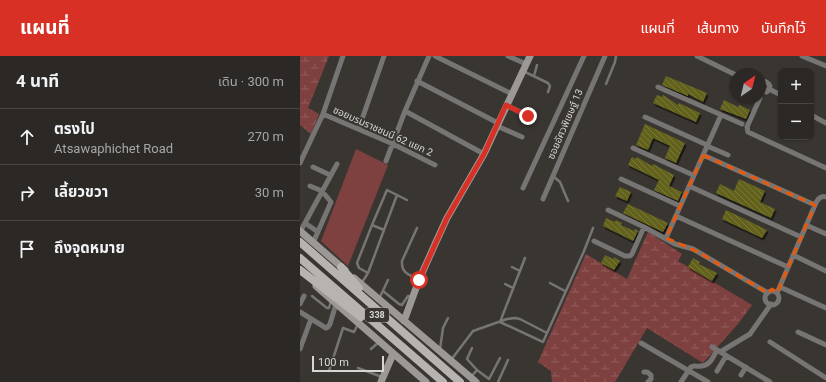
<!DOCTYPE html>
<html lang="th">
<head>
<meta charset="utf-8">
<style>
  body { margin:0; font-family:Roboto,"Noto Sans Thai",sans-serif; background:#33302e; color:#f1f3f6 }
  .controls { position:absolute; right:12px; top:12px; display:grid; overflow:hidden; border-radius:8px; box-shadow:0 1px 3px #0004 }
  .controls button { width:36px; height:36px; display:grid; place-items:center; padding:0; border:0; border-bottom:1px solid #474443; background:#2b2826; color:#f1f3f6; font:20px sans-serif }
  .compass { position:absolute; left:430px; top:12px; width:36px; height:36px; border-radius:50%; background:#2b2826; box-shadow:0 1px 3px #0004; rotate:35deg }
  .scale { position:absolute; left:12px; bottom:10px; width:72px; box-sizing:border-box; padding-left:4px; border:2px solid #d8d6d4; border-top:0; font-size:11px; line-height:14px; white-space:nowrap; color:#d8d6d4; -webkit-text-stroke:3px #393632; paint-order:stroke }
  .stop { position:absolute; width:12px; height:12px; margin:-9px; border:3px solid #d93025; border-radius:50%; background:#fff }
  .stop.end { background:#d93025; border-color:#fff; box-shadow:0 1px 4px #0008 }
  .list { margin:0; padding:0; list-style:none }
  h2 { display:flex; justify-content:space-between; align-items:center; height:52px; margin:0; padding:0 16px; font-size:17px }
  h2 small { font-size:13px; font-weight:400; color:#a6a6a7 }
  .list li { display:grid; grid-template-columns:26px 1fr auto; gap:12px; align-items:center; box-sizing:border-box; height:56px; padding:0 16px; border-top:1px solid #474443 }
  .list b { display:block; font-size:15px; white-space:nowrap }
  .list p { margin:0; font-size:13px; white-space:nowrap; color:#a6a6a7 }
  .list em { font-size:13px; font-style:normal; color:#a6a6a7 }
  .icon { flex:none; width:22px; height:22px; fill:none; stroke:currentColor; stroke-width:2; stroke-linecap:round; stroke-linejoin:round }
  .map { position:relative; flex:none; width:526px; height:326px; overflow:hidden }
  header { display:flex; align-items:center; gap:24px; box-sizing:border-box; height:56px; padding:0 20px; background:#d93025; color:#fff }
  header strong { font-size:19px }
  nav { display:flex; gap:22px; margin-inline-start:auto; font-size:14px }
  main { display:flex }
  aside { flex:1; background:#2b2826 }
  .map>svg:first-child { display:block }
</style>
</head>
<body>
<header>
<strong>แผนที่</strong>
<nav><a>แผนที่</a><a>เส้นทาง</a><a>บันทึกไว้</a></nav>
</header>
<main>
<aside>
<h2>4 นาที<small>เดิน · 300 m</small></h2>
<ul class="list">
<li><svg class="icon" aria-label="ahead" viewBox="0 0 24 24"><path d="M12 20V5M6 11l6-6 6 6"/></svg><div><b>ตรงไป</b><p>Atsawaphichet Road</p></div><em>270 m</em></li>
<li><svg class="icon" aria-label="right" viewBox="0 0 24 24"><path d="M7 20v-9h11M14 6l5 5-5 5"/></svg><div><b>เลี้ยวขวา</b></div><em>30 m</em></li>
<li><svg class="icon" aria-label="arrive" viewBox="0 0 24 24"><path d="M6 21V4h12l-3 4 3 4H6"/></svg><div><b>ถึงจุดหมาย</b></div></li>
</ul>
</aside>
<div class="map">
<svg width="526" height="326" viewBox="0 0 526 326">
  <defs>
    <pattern id="wetland-marsh" width="20" height="14" patternUnits="userSpaceOnUse"><rect width="20" height="14" fill="#7f413f"/><path d="M1 5h8M5 5V1M11 12h8M15 12V8" fill="none" stroke="#905c5a"/></pattern>
    <pattern id="building-back-hatch" width="6" height="6" patternUnits="userSpaceOnUse"><rect width="6" height="6" fill="#64621a"/><path d="M-1 5l2 2M0 0l6 6M5-1l2 2" fill="none" stroke="#79783a"/></pattern>
    <filter id="shadow"><feDropShadow dx="1.5" dy="2.5" stdDeviation="0" flood-color="#0009"/></filter>
  </defs>
  <rect width="100%" height="100%" fill="#393632"/>
  <path fill="#7f413f" d="M56,93L88,109L48,210L21,185Z"/>
  <path fill="url(#wetland-marsh)" d="M0,0H29L8,52L19,58L11,78L0,69Z
    M348,176L382,198L378,205L452,249L438,268L403,307L347,272L315,326H252L251,315L238,306L286,198L327,223Z"/>
  <path fill="url(#building-back-hatch)" filter="url(#shadow)" d="M366,20L407,37L403,46L388,38V40L362,29Z
    M357,39L362,41L363,39L378,49L379,47L400,57L396,66L353,47Z
    M424,44L438,51L439,49L450,54L446,63L420,53Z
    M345,68L385,87L376,107L365,102L370,90L366,88L353,82L348,94L336,89Z
    M332,101L336,103L337,101L352,110L353,108L374,119L369,130L382,136L378,145L354,134L359,124L328,109Z
    M439,123L465,135L460,146L475,153L471,162L416,137L420,128L434,135Z
    M320,131L331,136L327,145L315,140Z
    M328,148L368,167L363,176L323,157Z
    M426,154L467,174L462,182L422,163Z
    M306,162L315,166L316,164L322,167L321,169L334,175L335,173L338,175L333,185L303,170Z
    M305,199L313,203L314,201L320,205L314,214L301,207Z
    M393,202L400,206L399,208L417,217L412,225L388,211Z"/>
  <g fill="none" stroke-linecap="round" stroke-linejoin="round">
    <path stroke="#777574" stroke-width="2.5" d="M223,15L248,27L250,30L248,36
      M234,20L237,9
      M306,28L315,6L316,0
      M253,120L260,126L268,145
      M72,169L87,134L107,144
      M117,172L102,205C101,217 109,219 118,223
      M225,202L200,266L243,286L284,195L293,172
      M212,211L220,215
      M68,217L59,212L57,207L72,169L84,174
      M250,227L265,235
      M61,228L68,217L97,139
      M205,228L213,232
      M83,235L99,248L102,249L108,240L111,241
      M12,240L27,252H29L31,245
      M79,243L88,224
      M71,293L79,286
      M140,293L143,272L148,262
      M151,304L173,275L207,263L215,262L220,263L247,277
      M58,312L82,321
      M177,314L189,323L200,302
      M29,315L43,272L54,276L58,268
      M171,321L177,314L167,303L172,292
      M198,326L208,304"/>
    <path stroke="#777574" stroke-width="5" d="M135,0L212,38
      M208,0L226,8
      M397,0L436,19
      M502,0L526,10
      M117,25L198,67
      M460,26C464,24 468,26 470,30L467,36L460,35
      M358,31L442,68
      M469,33L481,39
      M460,42L447,71L448,76L526,112
      M206,49L228,60
      M105,55L184,98
      M23,58L93,88L135,109
      M511,59L526,67
      M345,61L407,89
      M197,70L222,81
      M59,72L84,0
      M407,90L428,99
      M333,92L393,119
      M403,99L515,149
      M86,105L105,55L129,0
      M0,107L23,58L43,0
      M13,111L30,119
      M321,123L380,150
      M10,130L22,135L31,146L13,187
      M389,130L501,181
      M223,132L284,0
      M243,143L305,0
      M308,154L344,171L375,188L393,193L468,237
      M376,160L488,211
      M5,167L18,176
      M506,169L526,178
      M0,176L37,108
      M366,182L421,59
      M294,185L325,200H330L332,198L344,171
      M493,199L526,215
      M480,231L526,252
      M465 242a7 7 0 1 1 14 0a7 7 0 1 1-14 0Z
      M477,237L515,149C517,144 520,139 526,141
      M0,248L4,240
      M0,256L26,272L28,271L30,268L36,248
      M498,276L526,289
      M470,286L526,322
      M341,287L408,326
      M412,291L470,326
      M0,293L11,263
      M420,296L450,278L471,248
      M417,315L426,300
      M344,316H347L351,319V323L348,326
      M441,319L446,311
      M381,326L391,311C395,309 397,311 401,310C410,310 413,301 417,294"/>
    <path stroke="#9c9896" stroke-width="7" d="M0,175L45,214
      M54,222L176,326
      M16,230L126,326
      M104,265L119,224L136,186L147,162L184,98L230,0
      M81,326L93,298"/>
    <path stroke="#b7b3b0" stroke-width="8" d="M0,186L160,326
      M0,202L143,326
      M41,211L59,232
      M0,214L61,261"/>
  </g>
  <g fill="none" stroke-linecap="round" stroke-linejoin="round">
    <path stroke="#d93025" stroke-width="5" d="M119,224L147,162L184,98L206,49L228,60"/>
  </g>
  <path fill="none" stroke="#e8590c" stroke-width="3" stroke-dasharray="8 5" stroke-linejoin="round" d="M403,99L515,149L477,237L472,233L468,237L398,196L366,182Z"/>
  <g text-anchor="middle" dominant-baseline="central" stroke-width="4" stroke-linejoin="round" paint-order="stroke">
    <rect fill="#393632" stroke="#a8a6a3" stroke-width="1" x="65" y="252" width="24" height="14" rx="3"/>
    <g font-size="9" font-weight="bold" fill="#d8d6d4">
      <text x="77" y="259">338</text>
    </g>
    <g font-size="10" fill="#d8d6d4" stroke="#393632">
      <text transform="translate(265 68) rotate(-67)">ซอยอัศวพิเชษฐ์ 13</text>
      <text transform="translate(83 75) rotate(24)">ซอยบรมราชชนนี 62 แยก 2</text>
    </g>
  </g>
</svg>
<div class="controls">
<button>+</button>
<button>−</button>
</div>
<svg class="compass" viewBox="-18 -18 36 36"><path d="M0-13l5 13h-10z" fill="#e53935"/><path d="M0 13l5-13h-10z" fill="#a6a6a7"/></svg>
<div class="scale">100 m</div>
<div class="stop" style="left:119px;top:224px"></div>
<div class="stop end" style="left:228px;top:60px"></div>
</div>
</main>
</body>
</html>
